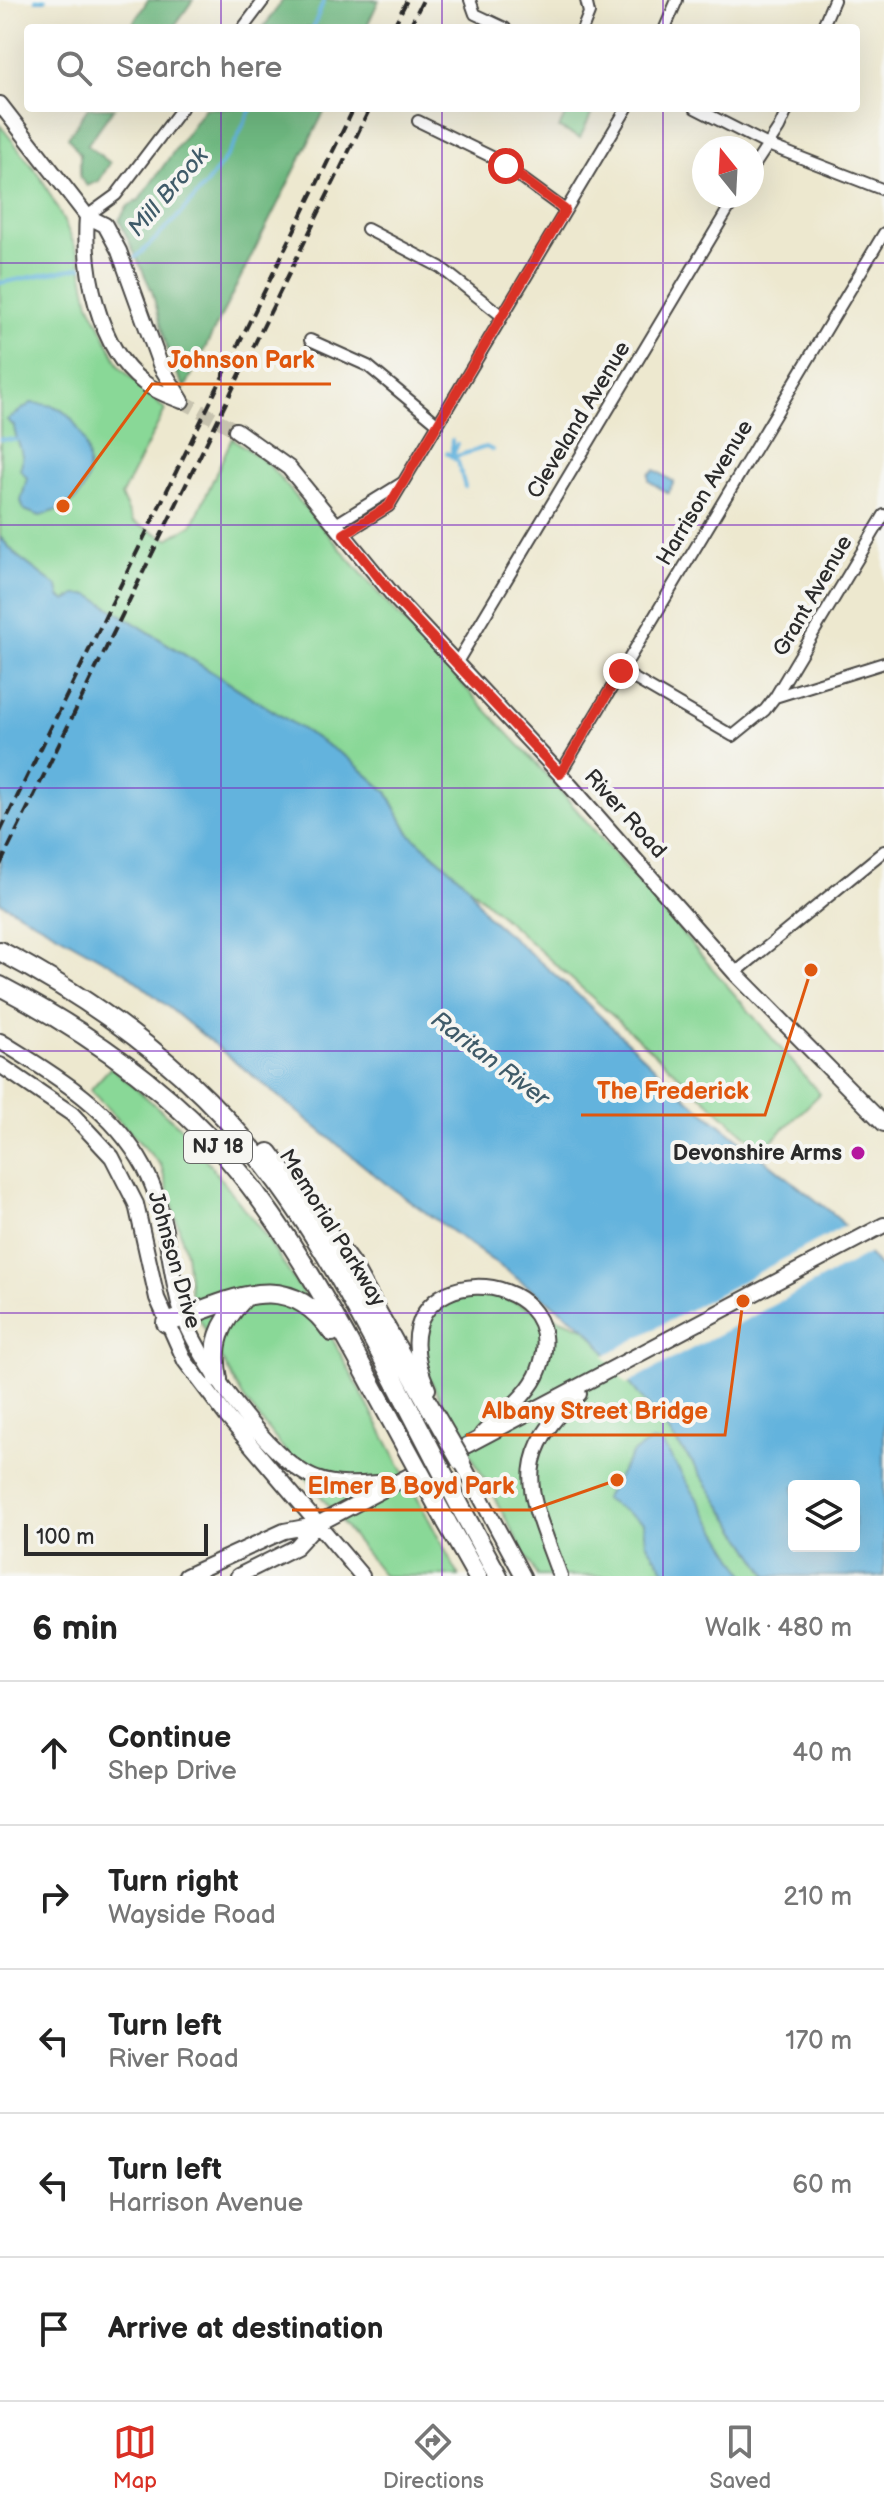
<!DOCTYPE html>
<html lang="en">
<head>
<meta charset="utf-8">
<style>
  body { margin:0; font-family:"Balsamiq Sans",sans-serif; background:#f2f2f2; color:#222 }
  .controls { position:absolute; right:24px; bottom:24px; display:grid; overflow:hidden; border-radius:8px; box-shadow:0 8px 32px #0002 }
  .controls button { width:72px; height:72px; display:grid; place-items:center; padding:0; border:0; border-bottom:2px solid #e0e0e0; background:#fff; color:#222; font:40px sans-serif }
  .compass { position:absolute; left:692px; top:136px; width:72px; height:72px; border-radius:50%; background:#fff; box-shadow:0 8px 32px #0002; rotate:342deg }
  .scale { position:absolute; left:24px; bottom:20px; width:184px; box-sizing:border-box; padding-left:8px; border:4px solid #2b2b2b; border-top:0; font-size:22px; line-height:28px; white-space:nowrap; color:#2b2b2b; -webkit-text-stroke:6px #f6f6f2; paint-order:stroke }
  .stop { position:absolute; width:24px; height:24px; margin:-18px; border:6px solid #d93025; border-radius:50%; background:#fff }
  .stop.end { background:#d93025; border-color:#fff; box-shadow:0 2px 8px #0008 }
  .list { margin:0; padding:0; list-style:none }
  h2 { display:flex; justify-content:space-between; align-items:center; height:104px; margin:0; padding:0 32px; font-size:34px }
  h2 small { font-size:26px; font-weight:400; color:#767676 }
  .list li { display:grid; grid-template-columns:52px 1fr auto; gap:24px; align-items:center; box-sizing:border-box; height:144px; padding:0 32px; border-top:2px solid #e0e0e0 }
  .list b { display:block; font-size:30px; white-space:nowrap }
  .list p { margin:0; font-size:26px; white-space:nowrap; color:#767676 }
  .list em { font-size:26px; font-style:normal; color:#767676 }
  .icon { flex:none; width:44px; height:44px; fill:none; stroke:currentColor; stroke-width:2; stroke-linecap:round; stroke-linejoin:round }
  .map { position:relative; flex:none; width:884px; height:1576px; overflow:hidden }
  .search { position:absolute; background:#fff; box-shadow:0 8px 32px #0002; left:24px; right:24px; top:24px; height:88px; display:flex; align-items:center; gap:20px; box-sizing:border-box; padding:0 28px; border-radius:8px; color:#767676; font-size:30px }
  .sheet { height:824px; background:#fff }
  nav { display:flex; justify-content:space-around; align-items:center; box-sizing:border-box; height:112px; border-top:2px solid #e0e0e0; background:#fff; font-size:22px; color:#767676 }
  nav a { display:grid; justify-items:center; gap:4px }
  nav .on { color:#d93025 }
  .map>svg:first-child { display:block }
</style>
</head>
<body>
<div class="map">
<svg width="884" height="1576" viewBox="0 0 884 1576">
  <rect width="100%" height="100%" fill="#f6f6f2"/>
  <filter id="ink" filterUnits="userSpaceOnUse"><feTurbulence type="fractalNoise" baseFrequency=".0125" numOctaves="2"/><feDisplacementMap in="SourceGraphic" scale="16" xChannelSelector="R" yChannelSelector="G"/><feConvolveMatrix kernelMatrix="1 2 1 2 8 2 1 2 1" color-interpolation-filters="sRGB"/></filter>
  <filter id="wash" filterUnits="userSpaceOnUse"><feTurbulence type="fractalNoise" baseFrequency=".006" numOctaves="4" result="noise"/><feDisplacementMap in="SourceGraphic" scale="32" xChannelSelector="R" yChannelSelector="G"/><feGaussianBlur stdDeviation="1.8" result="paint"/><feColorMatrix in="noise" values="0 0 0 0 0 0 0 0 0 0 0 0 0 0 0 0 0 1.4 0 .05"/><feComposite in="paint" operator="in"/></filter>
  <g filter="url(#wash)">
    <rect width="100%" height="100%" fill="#ede8cf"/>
    <path fill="#89d897" stroke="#5a8261" stroke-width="2" d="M569,108H594L580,138L559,128Z
      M0,125L40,176L60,213L79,255L89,303L120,367L165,410L121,496L133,522L168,539L193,524L232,438L269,465L385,601L544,772L820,1094L762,1150L409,833L387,792L349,759L90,595L66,601L59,597L58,587L17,556L0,537Z
      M111,1067L180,1127L264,1234L333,1340L459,1576H384L244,1399L192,1306L186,1253L161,1165L90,1090Z
      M476,1292L493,1294L587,1329L692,1462L768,1576H537L428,1376C417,1328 427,1306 476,1292Z"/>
    <path fill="#6eb880" stroke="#4c7256" stroke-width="2" d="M148,0H193L173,28H130Z
      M283,0H379L366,28H263Z
      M88,108H114L87,145L110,163L99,181L87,186L80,177V154L68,137Z
      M205,108H326L185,388L171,363L152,291L119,220L128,206L139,200Z"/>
    <path fill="#63b3dd" stroke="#476f84" stroke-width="2" fill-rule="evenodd" d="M31,403C39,404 49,404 56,407C86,421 101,477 75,500C66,508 52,512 40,516L24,510L21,501L27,478L20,469C27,452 15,443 14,426L7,420Z
      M655,470L674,482L668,493L649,481V474Z
      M0,537L17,556L58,587L60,597L66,601L76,595H90L349,759L387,792L409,833L467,884L486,915L577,994L690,1101L836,1216L880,1267L884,1272V1576H768L692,1462L587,1329L385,1183L125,972L0,902ZM794,1486H854V1546H794Z
      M651,1441L661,1443L669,1454L746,1576H669L646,1543L644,1523L604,1499L632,1454Z"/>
    <path fill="#ede8cf" d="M848,1224L872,1252L626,1384L604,1356Z"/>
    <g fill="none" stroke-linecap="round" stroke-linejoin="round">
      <path stroke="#63b3dd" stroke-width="4" d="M36,0H45
        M313,28L324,0
        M135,258C172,225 206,189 232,148C240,135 244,120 252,108
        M0,283L82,267
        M0,439L16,440
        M447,453L458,462L465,487
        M452,456V440
        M453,456L457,444
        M454,457L486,447L492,450"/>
    </g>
  </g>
  <g filter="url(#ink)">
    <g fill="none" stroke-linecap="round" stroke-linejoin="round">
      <path stroke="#c6c2ae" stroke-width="14" stroke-dasharray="14 7" stroke-linecap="butt" d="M182,401L236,430"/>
      <defs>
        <path id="street" d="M470,0L475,14L505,28
          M243,28L264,0
          M583,28L589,13L586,0
          M665,28L677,0
          M822,28L834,0
          M695,108L768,145L884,190
          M418,121L494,158L565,210
          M752,169L779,128L788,108
          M87,216L116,195L182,108
          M367,229L440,267L502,316
          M310,340L368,366L438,424
          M336,524L402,483
          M344,534L389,506L627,108
          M456,664L736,196
          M621,671L733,736L765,710L775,697L884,663
          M775,697L884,515
          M560,774L884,233
          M735,973L884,851"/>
        <path id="secondary" d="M0,104L87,216L105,225L119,251L161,367L182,401
          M87,216C83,269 98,348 143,382C154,391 169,396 182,401
          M236,430L289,468L397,600L560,774L735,973L884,1124
          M0,1041C55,1075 112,1108 144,1167C168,1212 167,1260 180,1307C194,1355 270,1463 317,1479C341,1488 369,1483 395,1482
          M0,1065L72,1114L112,1157L136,1204L157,1298L185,1361L228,1418L362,1576
          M428,1389C366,1251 581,1261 539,1370C530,1395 501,1415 482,1434
          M461,1461L523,1576
          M186,1576L284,1531L316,1525L884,1225
          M238,1576L296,1547L316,1525
          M560,1576C531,1494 506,1462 579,1394"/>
        <path id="highway" d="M0,951C101,1004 193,1072 263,1163C322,1238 365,1324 409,1408
          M0,986C84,1030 163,1084 226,1156C293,1234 341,1328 390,1418
          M269,1153L351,1265L426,1400
          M166,1323C229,1303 285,1264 332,1332
          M218,1379C211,1345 220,1323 243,1299
          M463,1512L498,1576
          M446,1521L477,1576"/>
      </defs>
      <use href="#street" stroke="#484744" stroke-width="14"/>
      <use href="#secondary" stroke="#484744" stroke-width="18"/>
      <use href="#highway" stroke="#484744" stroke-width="22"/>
      <use href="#street" stroke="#fff" stroke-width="10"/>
      <use href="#secondary" stroke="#fff" stroke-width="14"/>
      <use href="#highway" stroke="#fff" stroke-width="18"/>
      <path stroke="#2b2b2b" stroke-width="4" stroke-dasharray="12 6" stroke-linecap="butt" d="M393,28L407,0
        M409,28L423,0
        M0,832L354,108
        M0,865L370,108"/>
      <defs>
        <path id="highway-bridge" d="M426,1400L461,1461
          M409,1408L463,1512
          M390,1418L446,1521"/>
      </defs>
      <use href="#highway-bridge" stroke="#484744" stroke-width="22" stroke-linecap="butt"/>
      <use href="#highway-bridge" stroke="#fff" stroke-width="18"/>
    </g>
  </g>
  <g fill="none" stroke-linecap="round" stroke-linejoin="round" filter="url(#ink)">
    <path stroke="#d93025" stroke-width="10" d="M506,166L565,210L389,506L344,534L397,600L560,774L621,671"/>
  </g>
  <path fill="none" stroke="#7b2cbf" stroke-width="2" stroke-opacity="0.55" d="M221,0V28M442,0V28M663,0V28M221,108V1576M442,108V1576M663,108V1576M0,263H884M0,525H884M0,788H884M0,1051H884M0,1313H884"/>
  <circle fill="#b5179e" stroke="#f6f6f2" stroke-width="3" cx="858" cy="1153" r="8"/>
  <g text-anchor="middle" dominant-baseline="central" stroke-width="8" stroke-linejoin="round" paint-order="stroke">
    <rect fill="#f6f6f2" stroke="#686867" stroke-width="2" x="184" y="1131" width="68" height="32" rx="6"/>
    <g font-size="20" font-weight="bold" fill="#2b2b2b">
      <text x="218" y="1147">NJ 18</text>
    </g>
    <g font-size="22" fill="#2b2b2b" stroke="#f6f6f2">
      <text transform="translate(579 420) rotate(-59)">Cleveland Avenue</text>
      <text transform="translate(705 493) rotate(-59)">Harrison Avenue</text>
      <text transform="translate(813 596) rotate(-60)">Grant Avenue</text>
      <text transform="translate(625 814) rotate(48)">River Road</text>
      <text transform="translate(332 1228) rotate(58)">Memorial Parkway</text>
      <text transform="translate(174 1260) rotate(74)">Johnson Drive</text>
    </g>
    <g font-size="22" font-weight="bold" fill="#2b2b2b" stroke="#f6f6f2" text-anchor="end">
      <text x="842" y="1153">Devonshire Arms</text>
    </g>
    <g font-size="24" font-style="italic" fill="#3f5b69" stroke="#f6f6f2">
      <text transform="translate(168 192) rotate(-49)">Mill Brook</text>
      <text transform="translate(490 1059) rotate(37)">Raritan River</text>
    </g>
  </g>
  <path fill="none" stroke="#df570e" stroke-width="3" d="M63 506L152 384H331M811 970L765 1115H581M743 1301L725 1435H466M617 1480L531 1510H292"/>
  <g fill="#df570e" stroke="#f6f6f2" stroke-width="3">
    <circle cx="63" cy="506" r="8"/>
    <circle cx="811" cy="970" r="8"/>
    <circle cx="743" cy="1301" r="8"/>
    <circle cx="617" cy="1480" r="8"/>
  </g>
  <g font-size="24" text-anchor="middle" font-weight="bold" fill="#df570e" stroke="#f6f6f2" stroke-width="8" stroke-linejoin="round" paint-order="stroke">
    <text x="241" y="368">Johnson Park</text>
    <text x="673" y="1099">The Frederick</text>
    <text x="595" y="1419">Albany Street Bridge</text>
    <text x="411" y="1494">Elmer B Boyd Park</text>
  </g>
</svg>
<div class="controls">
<button><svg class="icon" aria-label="layers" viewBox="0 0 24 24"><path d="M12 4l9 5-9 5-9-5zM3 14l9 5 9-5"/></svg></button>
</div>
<svg class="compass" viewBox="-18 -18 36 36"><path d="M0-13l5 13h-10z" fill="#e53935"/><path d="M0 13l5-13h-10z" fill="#767676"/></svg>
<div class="scale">100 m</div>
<div class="stop" style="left:506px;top:166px"></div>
<div class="stop end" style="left:621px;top:671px"></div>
<div class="search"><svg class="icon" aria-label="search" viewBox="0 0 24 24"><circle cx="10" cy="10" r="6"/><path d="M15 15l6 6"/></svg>Search here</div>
</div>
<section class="sheet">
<h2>6 min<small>Walk · 480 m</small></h2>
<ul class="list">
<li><svg class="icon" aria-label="ahead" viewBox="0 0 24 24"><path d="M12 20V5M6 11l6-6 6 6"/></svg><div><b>Continue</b><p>Shep Drive</p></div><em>40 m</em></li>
<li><svg class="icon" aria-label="right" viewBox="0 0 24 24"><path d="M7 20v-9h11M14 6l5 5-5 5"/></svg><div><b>Turn right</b><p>Wayside Road</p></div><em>210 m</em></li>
<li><svg class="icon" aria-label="left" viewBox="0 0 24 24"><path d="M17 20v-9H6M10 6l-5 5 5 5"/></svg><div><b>Turn left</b><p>River Road</p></div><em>170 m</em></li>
<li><svg class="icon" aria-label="left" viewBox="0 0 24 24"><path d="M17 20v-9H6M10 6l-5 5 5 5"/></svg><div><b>Turn left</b><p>Harrison Avenue</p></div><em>60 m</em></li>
<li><svg class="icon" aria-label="arrive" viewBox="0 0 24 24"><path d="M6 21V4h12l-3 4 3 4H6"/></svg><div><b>Arrive at destination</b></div></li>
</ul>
</section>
<nav>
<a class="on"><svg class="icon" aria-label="map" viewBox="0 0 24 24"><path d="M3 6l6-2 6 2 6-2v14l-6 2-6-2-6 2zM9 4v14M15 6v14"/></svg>Map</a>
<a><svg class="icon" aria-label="directions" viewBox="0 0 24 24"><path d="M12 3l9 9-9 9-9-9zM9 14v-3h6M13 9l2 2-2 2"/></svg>Directions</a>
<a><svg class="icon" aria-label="saved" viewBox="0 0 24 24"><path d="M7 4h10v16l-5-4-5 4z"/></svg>Saved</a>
</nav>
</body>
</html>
